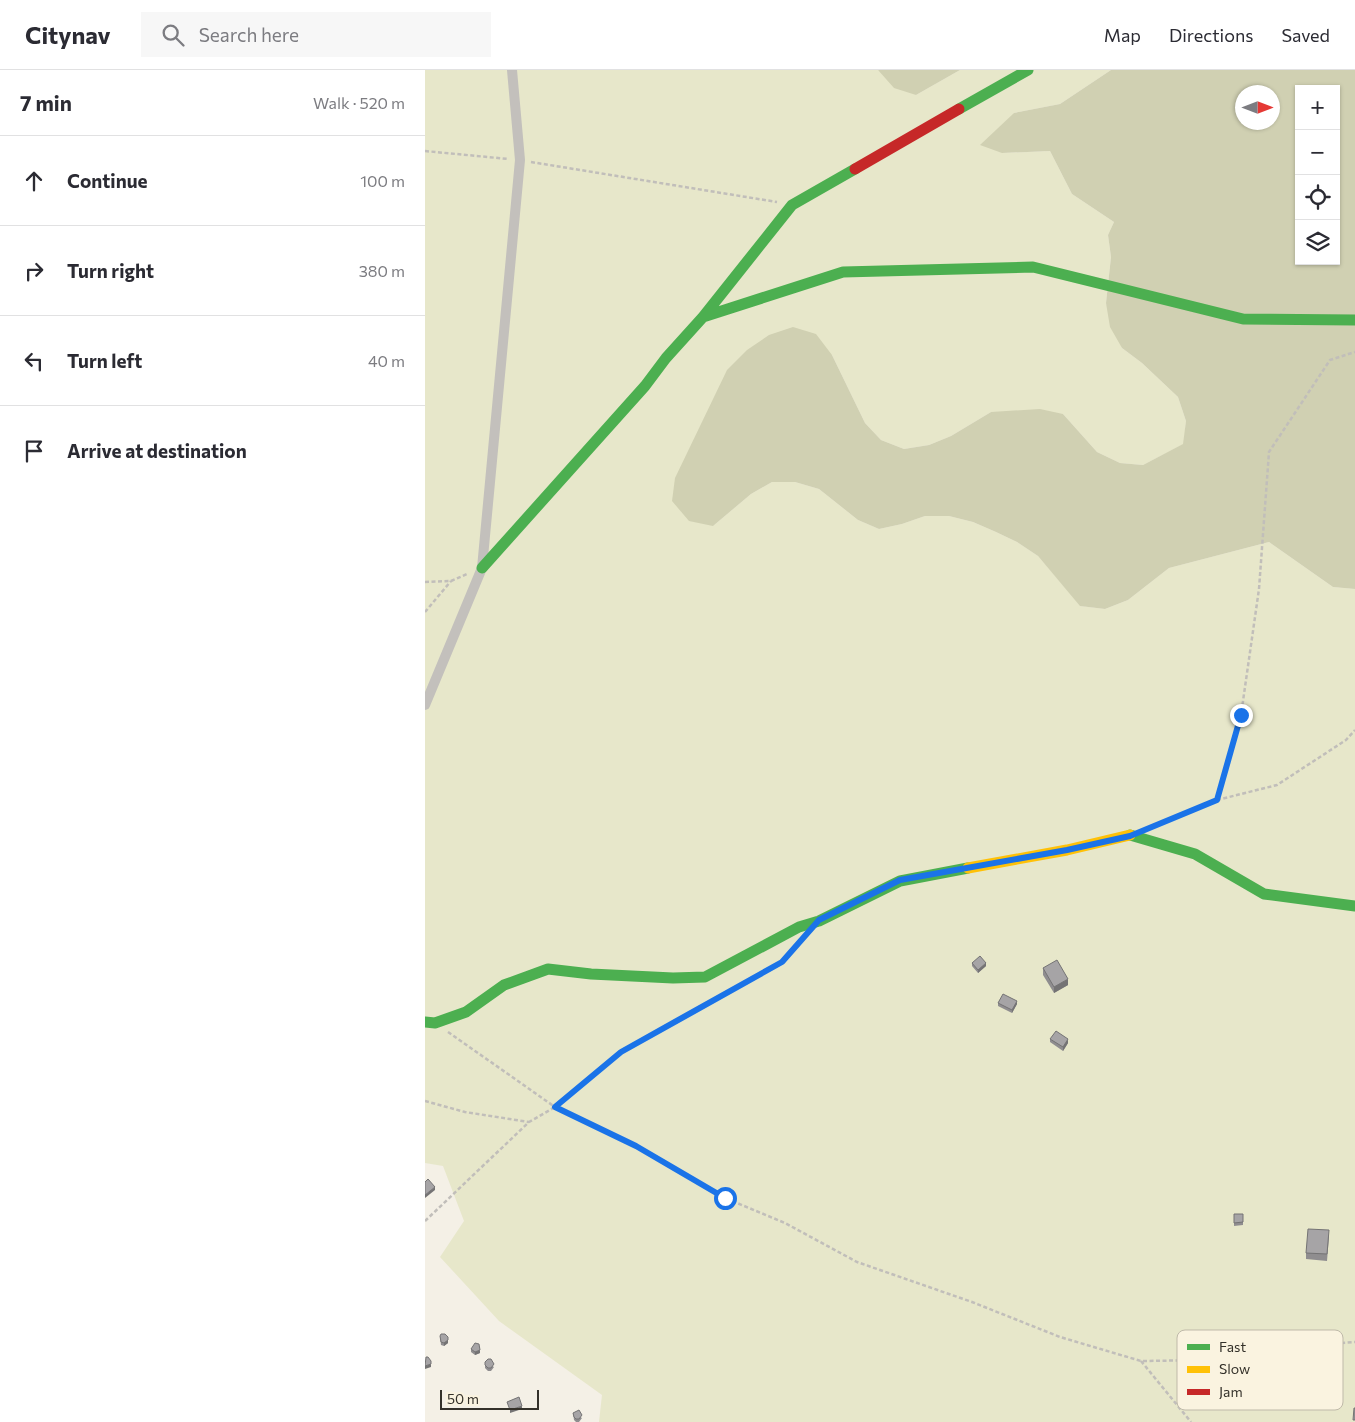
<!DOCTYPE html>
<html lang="en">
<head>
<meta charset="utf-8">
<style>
  body { margin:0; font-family:Commissioner,sans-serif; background:#f7f7f7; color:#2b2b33 }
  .controls { position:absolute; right:15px; top:15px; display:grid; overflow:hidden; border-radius:0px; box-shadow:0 1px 4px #0004 }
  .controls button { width:45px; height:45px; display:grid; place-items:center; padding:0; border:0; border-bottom:1px solid #e1e1e2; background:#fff; color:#2b2b33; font:25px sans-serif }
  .compass { position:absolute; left:810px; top:15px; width:45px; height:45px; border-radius:50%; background:#fff; box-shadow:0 1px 4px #0004; rotate:90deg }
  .scale { position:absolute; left:15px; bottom:12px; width:99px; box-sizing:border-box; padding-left:5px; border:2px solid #34312a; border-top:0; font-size:14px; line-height:18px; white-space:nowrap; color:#34312a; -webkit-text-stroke:4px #faf3e0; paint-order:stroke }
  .stop { position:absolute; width:15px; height:15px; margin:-11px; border:4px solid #1a73e8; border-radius:50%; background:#fff }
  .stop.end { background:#1a73e8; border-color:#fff; box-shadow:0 1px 5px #0008 }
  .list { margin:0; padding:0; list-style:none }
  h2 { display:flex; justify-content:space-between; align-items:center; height:65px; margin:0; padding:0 20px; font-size:21px }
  h2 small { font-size:16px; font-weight:400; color:#7c7c81 }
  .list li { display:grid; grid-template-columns:32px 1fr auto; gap:15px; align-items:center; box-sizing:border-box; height:90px; padding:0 20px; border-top:1px solid #e1e1e2 }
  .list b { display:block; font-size:19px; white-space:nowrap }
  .list em { font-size:16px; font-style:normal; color:#7c7c81 }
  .icon { flex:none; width:28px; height:28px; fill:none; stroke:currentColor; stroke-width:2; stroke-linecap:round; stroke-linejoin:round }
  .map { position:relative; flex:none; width:930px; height:1352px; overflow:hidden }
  header { display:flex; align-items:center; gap:30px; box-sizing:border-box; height:70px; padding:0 25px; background:#fff; border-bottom:1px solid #e1e1e2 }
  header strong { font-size:24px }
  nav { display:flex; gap:28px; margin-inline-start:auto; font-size:18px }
  .search { width:350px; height:45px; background:#f7f7f7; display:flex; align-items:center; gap:12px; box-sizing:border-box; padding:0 18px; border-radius:0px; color:#7c7c81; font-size:19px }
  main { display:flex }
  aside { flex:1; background:#fff }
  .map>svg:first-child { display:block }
</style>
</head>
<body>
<header>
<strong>Citynav</strong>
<div class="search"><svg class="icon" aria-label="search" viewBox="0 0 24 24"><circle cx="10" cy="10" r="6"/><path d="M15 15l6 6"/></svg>Search here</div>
<nav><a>Map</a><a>Directions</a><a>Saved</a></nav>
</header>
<main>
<aside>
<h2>7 min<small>Walk · 520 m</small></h2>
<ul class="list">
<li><svg class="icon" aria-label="ahead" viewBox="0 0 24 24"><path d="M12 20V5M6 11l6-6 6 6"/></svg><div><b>Continue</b></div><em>100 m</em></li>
<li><svg class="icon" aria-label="right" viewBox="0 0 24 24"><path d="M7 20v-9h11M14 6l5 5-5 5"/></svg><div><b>Turn right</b></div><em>380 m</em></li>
<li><svg class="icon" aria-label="left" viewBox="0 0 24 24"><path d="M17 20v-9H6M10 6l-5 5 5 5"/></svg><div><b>Turn left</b></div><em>40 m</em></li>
<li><svg class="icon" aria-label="arrive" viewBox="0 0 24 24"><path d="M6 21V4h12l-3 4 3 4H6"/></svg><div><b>Arrive at destination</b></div></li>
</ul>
</aside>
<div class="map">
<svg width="930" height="1352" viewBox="0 0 930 1352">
  <rect width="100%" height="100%" fill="#f4f0e6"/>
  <path fill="#e7e7ca" d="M0,0H453L491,25L535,0H686L635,34L589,43L577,83L625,81L647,124L689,152L683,165L686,187L681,233L697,278L717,293L753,327L761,351L759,374L718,395L695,393L672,382L638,344L566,342L526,366L504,375L479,379L456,370L440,353L407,285L288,456L326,424L347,412H370L394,419L433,450L454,459L477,454L500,446H524L548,452L571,462L592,472L613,486L656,536L680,539L703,530L744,498L844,472L908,517L930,519V1352H174L177,1325L74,1251L15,1187L39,1151L18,1096L0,1093Z"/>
  <path fill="#d0d0b2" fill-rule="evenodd" d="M453,0H535L491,25L469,18Z
    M686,0H930V519L908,517L844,472L744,498L703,530L680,539L655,536L613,486L592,472L571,462L548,452L524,446H500L477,454L454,459L433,450L394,419L370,412H347L326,424L288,456L264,451L247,431L250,408L302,300L322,280L344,265L368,257L391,264L407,285L440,353L456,370L479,379L504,375L526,366L566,342L615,339L638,344L672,382L695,393L718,395L758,374L761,351L753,327L717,293L697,278L685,257L681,233L686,187L683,165L689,152L647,124L625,81L577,83L555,75L589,43L635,34ZM874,19H911V191H874ZM818,22H848V52H818Z"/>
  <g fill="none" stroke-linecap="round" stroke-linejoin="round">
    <path stroke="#c1beba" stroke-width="2.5" stroke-dasharray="4 2.5" stroke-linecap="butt" d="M0,81L83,89
      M106,92L352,132
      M0,512L26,511L42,504
      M0,542L26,511
      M792,730L852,715L921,670L930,660
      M727,757L792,730L816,645L834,519L844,382L905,290L930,282
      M23,962L130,1037L211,1076L300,1128L360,1153L432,1192L547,1232L635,1267L716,1291L786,1290L842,1271L891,1275L930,1272
      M0,1031L40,1042L104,1052
      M0,1151L104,1052L130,1037L196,982L357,892L373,874
      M716,1291L766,1352"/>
    <path stroke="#c3c0bc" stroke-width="10" d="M0,635L57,498L95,90L87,0"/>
    <path stroke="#4caf50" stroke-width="11" d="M534,39L603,0
      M278,247L418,202L608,197L818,249L930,250
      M57,498L220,316L241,288L278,247L367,135L430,99
      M705,765L770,784L839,824L930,836
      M0,952L10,953L41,942L79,915L123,899L166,904L248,908L280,907L374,857L394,851L475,811L543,798"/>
    <path stroke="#ffc107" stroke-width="11" d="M543,798L642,780L705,765"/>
    <path stroke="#c62828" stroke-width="11" d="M430,99L534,39"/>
  </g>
  <path fill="#8f8d8f" d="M547,893L561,896L553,903L547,896Z
    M618,898L643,915L629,923L618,905Z
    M573,933L592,934L587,943L573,936Z
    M625,969L643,973L638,981L625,972Z
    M809,1144H818V1155L809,1156Z
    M904,1166L902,1191L881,1189V1183Z
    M15,1266L23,1270V1273L19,1276L16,1275Z
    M46,1279L55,1283L50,1285L46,1282Z
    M60,1292L69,1297L66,1301H63L60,1298Z
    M148,1343L157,1348L154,1352H151L149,1350Z"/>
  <path fill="#747374" d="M561,893V896L553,903V900Z
    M643,909V915L629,923V917Z
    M592,931V934L587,943V940Z
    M643,969V973L638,981V977Z
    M10,1117V1120L0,1128V1125Z
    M23,1270V1273L19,1276V1273Z
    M55,1280V1283L50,1285V1282Z
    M6,1294V1297L0,1299V1296Z
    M97,1336V1339L85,1343V1340Z"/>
  <path fill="#a6a4a6" stroke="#747374" d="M555,886L561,893L553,900L547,893Z
    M632,890L643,909L629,917L618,898Z
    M578,924L592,931L587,940L573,933Z
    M631,961L643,969L638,977L625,969Z
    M3,1109L10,1117L0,1125V1112Z
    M809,1144H818V1152L809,1153Z
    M883,1159L904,1160L902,1184L881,1183Z
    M16,1264H20L23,1267V1270L19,1273L16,1272L15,1266Z
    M50,1273L54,1274L55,1280L50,1282L46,1279Z
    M1,1287H3L6,1291V1294L0,1296Z
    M63,1289H66L69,1294L66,1298H63L60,1295V1292Z
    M94,1327L97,1336L85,1340L82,1332Z
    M929,1338H930V1350H928Z
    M154,1340L157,1345L154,1349H151L149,1347L148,1343Z"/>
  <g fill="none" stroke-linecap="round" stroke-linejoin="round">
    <path stroke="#1a73e8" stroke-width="6" d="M300,1128L211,1076L130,1037L196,982L357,892L394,850L475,810L642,780L705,766L792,730L816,645"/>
  </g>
  <rect x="752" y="1260" width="166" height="80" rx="8" fill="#faf3e0" stroke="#bfb9a9" stroke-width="1"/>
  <rect x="762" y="1274" width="23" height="6" fill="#4caf50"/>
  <rect x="762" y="1296" width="23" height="7" fill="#ffc107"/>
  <rect x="762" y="1319" width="23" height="6" fill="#c62828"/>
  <g font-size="14" fill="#34312a">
    <text x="794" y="1282">Fast</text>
    <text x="794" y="1304">Slow</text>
    <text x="794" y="1327">Jam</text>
  </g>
</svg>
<div class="controls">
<button>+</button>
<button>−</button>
<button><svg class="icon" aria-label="locate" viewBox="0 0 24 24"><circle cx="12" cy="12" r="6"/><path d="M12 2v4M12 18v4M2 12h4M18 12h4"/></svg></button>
<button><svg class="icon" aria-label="layers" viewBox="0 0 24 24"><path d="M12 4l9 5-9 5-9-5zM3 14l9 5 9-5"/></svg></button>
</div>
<svg class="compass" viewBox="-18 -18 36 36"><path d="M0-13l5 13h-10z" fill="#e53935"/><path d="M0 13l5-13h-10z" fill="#7c7c81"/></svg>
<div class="scale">50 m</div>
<div class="stop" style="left:300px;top:1128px"></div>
<div class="stop end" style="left:816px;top:645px"></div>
</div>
</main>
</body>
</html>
